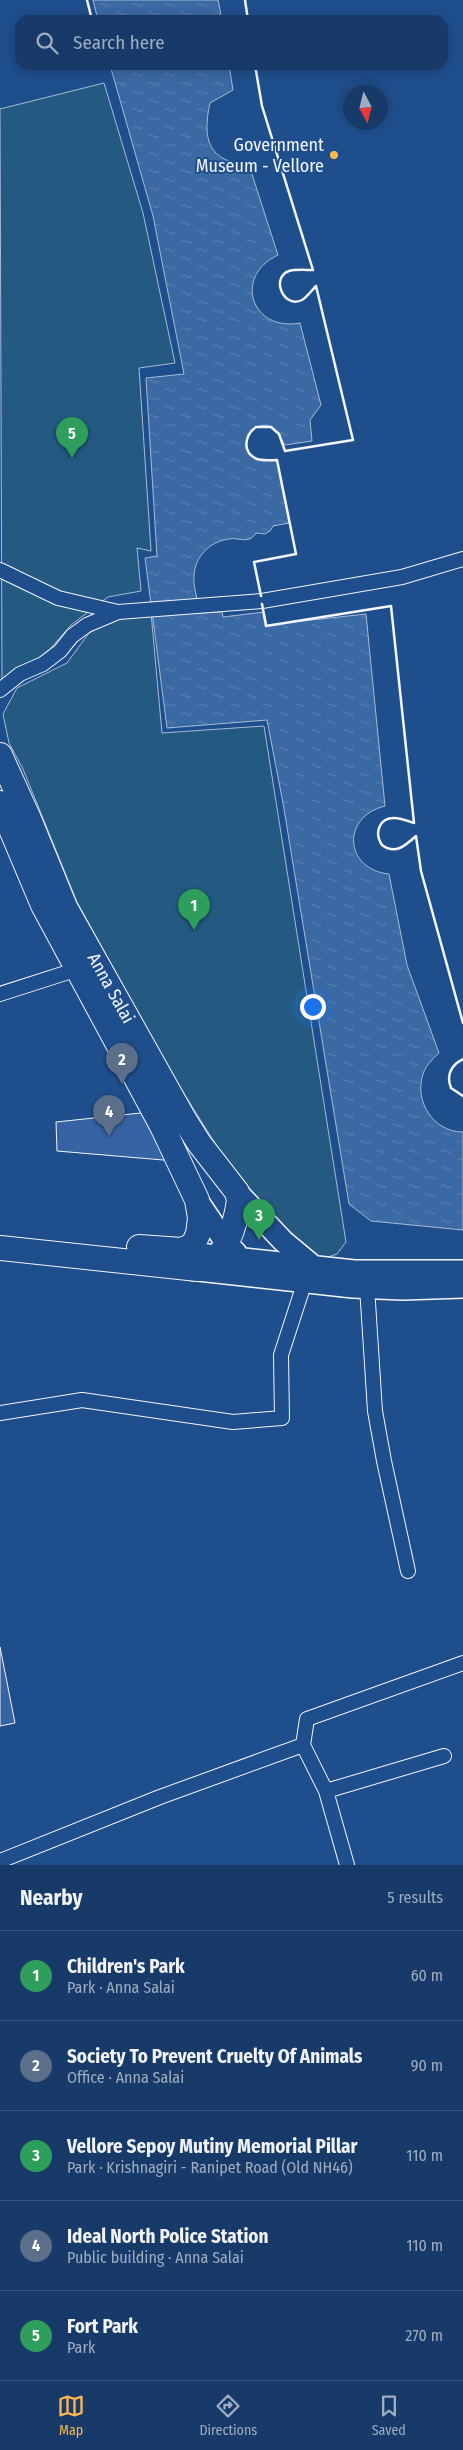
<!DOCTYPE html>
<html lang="en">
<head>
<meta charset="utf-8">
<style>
  body { margin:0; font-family:"Fira Sans Condensed",sans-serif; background:#20416f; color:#f1f3f6 }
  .compass { position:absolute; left:343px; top:85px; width:45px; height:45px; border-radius:50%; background:#173a69; box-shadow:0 2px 12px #0003; rotate:173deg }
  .you { position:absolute; left:312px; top:1006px; width:18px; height:18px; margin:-12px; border:4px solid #fff; border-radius:50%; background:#1a73e8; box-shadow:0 0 0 8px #1a73e833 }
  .badge { display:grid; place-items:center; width:32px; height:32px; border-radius:50%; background:#ffb74d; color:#fff; font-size:16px; font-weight:700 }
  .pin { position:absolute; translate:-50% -41px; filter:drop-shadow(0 1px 2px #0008) }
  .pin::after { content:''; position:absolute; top:26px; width:18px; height:15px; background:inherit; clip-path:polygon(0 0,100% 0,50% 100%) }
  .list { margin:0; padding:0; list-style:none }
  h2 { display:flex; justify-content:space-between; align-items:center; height:65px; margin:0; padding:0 20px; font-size:21px }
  h2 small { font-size:16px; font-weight:400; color:#9eadc0 }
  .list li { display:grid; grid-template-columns:32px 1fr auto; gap:15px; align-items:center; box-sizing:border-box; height:90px; padding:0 20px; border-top:1px solid #36547d }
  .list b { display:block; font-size:19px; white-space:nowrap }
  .list p { margin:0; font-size:16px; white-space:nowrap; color:#9eadc0 }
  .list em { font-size:16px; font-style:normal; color:#9eadc0 }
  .icon { flex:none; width:28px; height:28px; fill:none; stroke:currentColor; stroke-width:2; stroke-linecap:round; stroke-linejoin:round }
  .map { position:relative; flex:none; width:463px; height:1865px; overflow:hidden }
  .search { position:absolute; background:#173a69; box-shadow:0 2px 12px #0003; left:15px; right:15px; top:15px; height:55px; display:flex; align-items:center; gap:12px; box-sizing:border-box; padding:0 18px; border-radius:15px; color:#9eadc0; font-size:19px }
  .sheet { height:515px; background:#173a69 }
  nav { display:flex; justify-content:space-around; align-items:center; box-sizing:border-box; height:70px; border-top:1px solid #36547d; background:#173a69; font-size:14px; color:#9eadc0 }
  nav a { display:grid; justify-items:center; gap:2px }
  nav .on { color:#ffb74d }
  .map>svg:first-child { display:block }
</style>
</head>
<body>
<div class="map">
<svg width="463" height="1865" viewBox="0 0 463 1865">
  <defs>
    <pattern id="water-ripples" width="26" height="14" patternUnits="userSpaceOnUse" patternTransform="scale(1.25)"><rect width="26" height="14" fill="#3b69a3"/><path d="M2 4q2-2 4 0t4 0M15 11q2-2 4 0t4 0" fill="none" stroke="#587fb1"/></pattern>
  </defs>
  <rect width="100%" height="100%" fill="#1f4e8c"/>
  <path fill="#245a82" stroke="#a8bbd7" d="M104,83L143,213L175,363L139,368L151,551L137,548L141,591L108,597L71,625L50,649L37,659L18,667L13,675L2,680L0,109Z
    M151,613L162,733L264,726L346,1242L337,1254L325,1258L308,1254L261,1203L218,1148L173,1076L77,902L23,769L9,743L3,714L17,688L67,663L89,633L119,617Z"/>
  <path fill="url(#water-ripples)" stroke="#a8bbd7" d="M93,0H218L222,20H98Z
    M110,65H229L233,90L210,103C202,139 208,162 249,165L278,255C233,276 251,332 300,323L321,405L310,420L312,441L285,445C281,440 279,433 274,429C254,414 234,450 257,459C263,461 270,460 277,460L289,523L273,526L270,531L265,534L256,533C249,545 239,537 229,539C211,541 195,556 194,575C193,587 198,601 200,613L222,612L223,617L264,612L267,625L366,614L385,806C341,817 344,869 389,874L407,965L439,1053C433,1059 426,1065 423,1074C414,1101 433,1132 463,1132V1230L371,1221L349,1204L283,803L267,720L167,728L145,558L157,556L146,378L184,374L153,216Z"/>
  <path fill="#3563a3" stroke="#f2f6ff" d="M150,1112L175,1161L57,1151L56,1122Z
    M0,1647L15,1723L0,1726Z"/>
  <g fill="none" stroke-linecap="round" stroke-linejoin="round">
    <defs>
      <path id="street" d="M0,570L58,598L118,612L262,601L402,577L463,559
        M0,690L20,674L43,664L60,651L72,636L87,625L118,612
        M0,994L78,969
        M367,1287L375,1411L384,1461L408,1571
        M0,1413L82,1400L233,1422L282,1418L281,1355L305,1281
        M326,1791L444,1756
        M0,1861L160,1797L303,1745
        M347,1865L326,1791L303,1745L307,1719L463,1663"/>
      <path id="primary" d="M237,1192L283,1241L313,1266
        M197,1200L226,1243L236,1253
        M172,1251L354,1271H463
        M189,1269L353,1287L403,1289L463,1287"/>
      <path id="highway" d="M0,755L29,819L65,907L184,1119L199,1143L237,1192L239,1201C235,1226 226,1262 198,1269L0,1248
        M0,803L43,905L162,1126L197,1200L200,1218L198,1234L193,1245L182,1250L139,1247"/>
    </defs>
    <use href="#street" stroke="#f2f6ff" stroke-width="16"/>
    <use href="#primary" stroke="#f2f6ff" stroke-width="24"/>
    <use href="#highway" stroke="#f2f6ff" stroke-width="26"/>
    <use href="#street" stroke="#1f4e8c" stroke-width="14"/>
    <use href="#primary" stroke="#1f4e8c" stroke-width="21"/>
    <use href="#highway" stroke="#1f4e8c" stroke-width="24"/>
    <path stroke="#f2f6ff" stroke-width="2.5" d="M87,0L92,20
      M245,0L248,20
      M103,65V66
      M255,65L262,106L313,270C306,270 295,269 289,271C270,278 284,309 302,300C307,297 312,290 316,286L353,440L285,451L279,434L271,427H256C245,435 241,452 257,459C263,461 270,460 277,460L296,554L254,562L261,596
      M262,604L266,626L391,606L414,823C408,821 401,818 394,818C379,818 374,833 382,845C395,855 405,846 416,836L421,871L463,1023
      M463,1059C451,1065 446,1075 451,1088L463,1096"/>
  </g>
  <circle fill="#ffb74d" stroke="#1f4e8c" stroke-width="2" cx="334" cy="155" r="5"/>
  <g text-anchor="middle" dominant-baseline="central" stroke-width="4" stroke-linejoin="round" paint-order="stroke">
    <g font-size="18" fill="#f2f6ff" stroke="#1f4e8c" text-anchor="end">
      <text x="324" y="145">Government<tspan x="324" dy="21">Museum - Vellore</tspan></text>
    </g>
    <g font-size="18" fill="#f2f6ff" stroke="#1f4e8c">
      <text transform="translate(111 988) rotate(61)">Anna Salai</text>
    </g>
  </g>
</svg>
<svg class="compass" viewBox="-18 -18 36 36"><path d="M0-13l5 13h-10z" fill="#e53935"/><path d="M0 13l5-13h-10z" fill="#9eadc0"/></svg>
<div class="you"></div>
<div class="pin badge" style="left:194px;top:930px;background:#2e9e5b">1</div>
<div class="pin badge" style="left:122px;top:1084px;background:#5c6f8a">2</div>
<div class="pin badge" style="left:259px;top:1240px;background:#2e9e5b">3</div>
<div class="pin badge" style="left:109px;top:1136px;background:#5c6f8a">4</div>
<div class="pin badge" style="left:72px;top:458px;background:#2e9e5b">5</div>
<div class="search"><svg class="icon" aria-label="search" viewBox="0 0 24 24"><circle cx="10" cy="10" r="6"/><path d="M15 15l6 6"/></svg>Search here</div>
</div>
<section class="sheet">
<h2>Nearby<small>5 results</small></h2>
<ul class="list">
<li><span class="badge" style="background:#2e9e5b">1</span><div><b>Children's Park</b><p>Park · Anna Salai</p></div><em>60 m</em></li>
<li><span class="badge" style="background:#5c6f8a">2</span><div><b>Society To Prevent Cruelty Of Animals</b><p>Office · Anna Salai</p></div><em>90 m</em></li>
<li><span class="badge" style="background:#2e9e5b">3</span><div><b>Vellore Sepoy Mutiny Memorial Pillar</b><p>Park · Krishnagiri - Ranipet Road (Old NH46)</p></div><em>110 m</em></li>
<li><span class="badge" style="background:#5c6f8a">4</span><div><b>Ideal North Police Station</b><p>Public building · Anna Salai</p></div><em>110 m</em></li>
<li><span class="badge" style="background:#2e9e5b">5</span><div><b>Fort Park</b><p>Park</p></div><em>270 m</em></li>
</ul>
</section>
<nav>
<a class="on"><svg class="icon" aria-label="map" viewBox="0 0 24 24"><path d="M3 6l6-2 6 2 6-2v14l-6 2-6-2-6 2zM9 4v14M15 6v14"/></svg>Map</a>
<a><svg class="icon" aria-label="directions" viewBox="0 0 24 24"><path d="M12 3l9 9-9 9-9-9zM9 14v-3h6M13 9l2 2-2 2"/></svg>Directions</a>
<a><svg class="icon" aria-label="saved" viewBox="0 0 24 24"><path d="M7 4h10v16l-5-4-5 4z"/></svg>Saved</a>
</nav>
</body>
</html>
